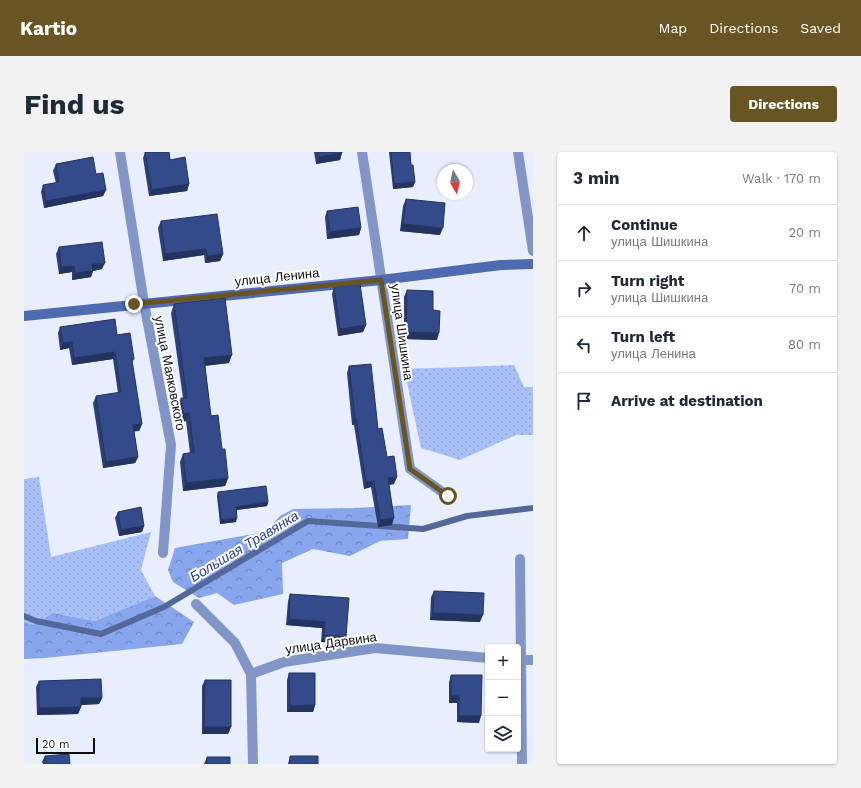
<!DOCTYPE html>
<html lang="en">
<head>
<meta charset="utf-8">
<style>
  body { margin:0; font-family:"Work Sans",sans-serif; background:#f2f2f3; color:#1f2937 }
  .controls { position:absolute; right:12px; bottom:12px; display:grid; overflow:hidden; border-radius:4px; box-shadow:0 1px 3px #0004 }
  .controls button { width:36px; height:36px; display:grid; place-items:center; padding:0; border:0; border-bottom:1px solid #e0e1e3; background:#fff; color:#1f2937; font:20px sans-serif }
  .compass { position:absolute; left:413px; top:12px; width:36px; height:36px; border-radius:50%; background:#fff; box-shadow:0 1px 3px #0004; rotate:171deg }
  .scale { position:absolute; left:12px; bottom:10px; width:59px; box-sizing:border-box; padding-left:4px; border:2px solid #0c0e12; border-top:0; font-size:11px; line-height:14px; white-space:nowrap; color:#0c0e12; -webkit-text-stroke:3px #fff; paint-order:stroke }
  .stop { position:absolute; width:12px; height:12px; margin:-9px; border:3px solid #695423; border-radius:50%; background:#fff }
  .stop.end { background:#695423; border-color:#fff; box-shadow:0 1px 4px #0008 }
  .list { margin:0; padding:0; list-style:none }
  h2 { display:flex; justify-content:space-between; align-items:center; height:52px; margin:0; padding:0 16px; font-size:17px }
  h2 small { font-size:13px; font-weight:400; color:#747a83 }
  .list li { display:grid; grid-template-columns:26px 1fr auto; gap:12px; align-items:center; box-sizing:border-box; height:56px; padding:0 16px; border-top:1px solid #e0e1e3 }
  .list b { display:block; font-size:15px; white-space:nowrap }
  .list p { margin:0; font-size:13px; white-space:nowrap; color:#747a83 }
  .list em { font-size:13px; font-style:normal; color:#747a83 }
  .icon { flex:none; width:22px; height:22px; fill:none; stroke:currentColor; stroke-width:2; stroke-linecap:round; stroke-linejoin:round }
  .map { position:relative; flex:none; width:509px; height:612px; overflow:hidden; border-radius:4px }
  header { display:flex; align-items:center; gap:24px; box-sizing:border-box; height:56px; padding:0 20px; background:#695423; color:#fff }
  header strong { font-size:19px }
  nav { display:flex; gap:22px; margin-inline-start:auto; font-size:14px }
  .intro { display:flex; align-items:center; justify-content:space-between; box-sizing:border-box; height:96px; padding:0 24px }
  h1 { margin:0; font-size:28px }
  .button { padding:10px 18px; border-radius:4px; background:#695423; color:#fff; font-size:14px; font-weight:700 }
  main { display:flex; gap:24px; padding:0 24px }
  aside { flex:1; background:#fff; border-radius:4px; box-shadow:0 1px 3px #0004 }
  .map>svg:first-child { display:block }
</style>
</head>
<body>
<header>
<strong>Kartio</strong>
<nav><a>Map</a><a>Directions</a><a>Saved</a></nav>
</header>
<div class="intro"><h1>Find us</h1><a class="button">Directions</a></div>
<main>
<div class="map">
<svg width="509" height="612" viewBox="0 0 509 612">
  <defs>
    <pattern id="grass-dots" width="8" height="8" patternUnits="userSpaceOnUse"><rect width="8" height="8" fill="#a8c0f8"/><path d="M2 2h.1M6 6h.1" fill="none" stroke="#8fa4d4" stroke-width="1.8" stroke-linecap="round"/></pattern>
    <pattern id="forest-crowns" width="20" height="18" patternUnits="userSpaceOnUse"><rect width="20" height="18" fill="#88a6ed"/><path d="M2 6a3 3 0 1 1 6 0M12 15a3 3 0 1 1 6 0" fill="none" stroke="#6e86bf"/></pattern>
  </defs>
  <rect width="100%" height="100%" fill="#e8eefd"/>
  <path fill="url(#grass-dots)" d="M490,213L500,235H509V283H492L436,308L397,296L380,217Z
    M15,325L27,405L127,380L117,418L131,444L71,469L29,461L9,473L0,470V327Z"/>
  <path fill="url(#forest-crowns)" d="M387,353L384,387L356,389L326,404L289,397L258,411L259,442L210,453L193,441L175,446L149,430L144,418L151,396L241,380L256,364L269,357L331,356Z
    M131,444L170,470L158,492L21,506L0,507V470L9,473L29,461L71,469Z"/>
  <g fill="none" stroke-linecap="round" stroke-linejoin="round">
    <path stroke="#54689a" stroke-width="6" d="M0,464L12,469L77,482L140,455L284,369L399,377L443,364L509,356"/>
    <path stroke="#8196c6" stroke-width="10" d="M96,0L120,151L147,293L139,401"/>
    <path stroke="#8196c6" stroke-width="10" d="M338,0L386,317L424,344
      M494,0L509,99
      M496,407L498,612
      M172,452L211,491L227,522L229,612
      M494,508H509
      M227,522L260,510L351,496L464,506"/>
    <path stroke="#4e6ab0" stroke-width="10" d="M0,164L357,128L477,113L509,112"/>
  </g>
  <path fill="#2c4077" d="M121,0H145L146,8L165,32L163,39L125,44L119,6Z
    M290,0H318L316,8L292,12Z
    M365,0H386L387,13L391,30L389,35L369,37Z
    M32,12L72,22L82,38L79,44L20,56L17,40L19,33L32,31L29,19Z
    M382,47L416,83L376,79L379,54Z
    M303,59L337,76L335,83L303,87L301,65Z
    M137,69L199,102L196,109L181,111L180,103L139,109L134,76Z
    M35,95L78,117L69,119L67,125L48,128V120L35,122L32,102Z
    M310,135L342,173L339,180L314,184L308,142Z
    M383,138L409,158L413,188L380,187V145Z
    M150,152L205,211L181,214L187,264L198,297L204,326L201,334L159,339L156,310L159,302L166,301L162,269L156,270L154,254L157,246H159L147,161Z
    M36,175L93,183L110,207L108,211L118,272L115,279H110L114,305L111,311L79,316L69,251L72,244L94,241L89,207L48,213L45,196L36,198L34,181Z
    M325,214L354,277L370,332L365,333L368,373L354,375L347,335L340,337L330,273H328L323,221Z
    M194,340L244,350L243,354L213,358L212,370L196,372L193,344Z
    M94,360L120,374L118,380L95,384L91,366Z
    M410,439L456,470L406,468L407,445Z
    M266,442L322,485L320,491L297,490L298,476L262,473L264,449Z
    M265,521L291,553L289,560H263V528Z
    M427,523L455,571L433,570V551H425V530Z
    M181,528L207,575L204,582H178V534Z
    M15,529L78,546L75,552L57,553V555L54,562L13,563L12,535Z
    M21,604L46,612H19L18,610Z
    M266,604L294,612H264Z
    M183,605L206,612H180Z"/>
  <path fill="#243461" d="M318,1L316,8L292,12L295,5Z
    M391,30L389,35L369,37L370,32Z
    M165,32L163,39L125,44L128,38Z
    M82,38L79,44L20,56L22,49Z
    M379,72L419,76L416,83L376,79Z
    M337,76L335,83L303,87L306,80Z
    M182,97L180,103L139,109L141,102Z
    M199,102L196,109L181,111L183,104Z
    M81,111L78,117L69,119L67,125L48,128L51,121L68,112Z
    M50,114L48,120L35,122L37,115Z
    M342,173L339,180L314,184L316,177Z
    M382,180L415,181L413,188L380,187Z
    M48,190L45,196L36,198L39,191Z
    M91,200L89,207L48,213L50,206Z
    M208,203L205,211L177,214L180,206Z
    M165,261L162,269L156,270L159,262Z
    M331,266H332L330,273H328Z
    M118,272L115,279L106,280L109,273Z
    M114,305L111,311L79,316L82,310Z
    M373,325L370,332L362,333L364,326Z
    M204,326L201,334L159,339L162,331Z
    M350,329L347,335L340,337L342,330Z
    M244,350L243,354L211,358L212,355Z
    M213,366L212,370L196,372L197,368Z
    M370,366L368,373L354,375L356,368Z
    M120,374L118,380L95,384L97,378Z
    M409,461L459,463L456,470L406,468Z
    M265,467L301,470L298,476L262,473Z
    M300,483L322,485L320,491L297,490Z
    M427,544H435L433,551H425Z
    M57,546H78L75,552L54,553Z
    M291,553L289,560H263L266,554Z
    M57,555L54,562L13,563L15,556Z
    M435,564H457L455,571L433,570Z
    M180,575H207L204,582H178Z"/>
  <path fill="#334b8a" stroke="#243461" d="M121,0H145L146,8L161,5L165,32L128,38Z
    M294,0H318V1L295,5Z
    M367,0H386L387,13H389L391,30L370,32Z
    M69,5L72,22L79,21L82,38L22,49L19,33L35,30L32,12Z
    M382,47L421,51L419,76L379,72Z
    M334,55L337,76L306,80L303,59Z
    M193,62L199,102L183,104L182,97L141,102L137,69Z
    M78,90L81,111L68,112L69,119L51,121L50,114L37,115L35,95Z
    M336,132L342,173L316,177L310,135Z
    M383,138L409,139V158L416,159L415,181L382,180Z
    M201,146L208,203L180,206L187,264L194,263L198,297H201L204,326L162,331L159,302L170,300L165,261L159,262L157,246H163L150,152Z
    M91,167L93,183L106,181L110,207L108,208L118,272L109,273L114,305L82,310L72,244L97,240L91,200L50,206L48,190L39,191L36,175Z
    M347,212L354,277L358,276L363,305L370,304L373,325L364,326L370,366L356,368L350,329L342,330L332,266H331L325,214Z
    M242,334L244,350L212,355L213,366L197,368L194,340Z
    M117,355L120,374L97,378L94,360Z
    M410,439L460,441L459,463L409,461Z
    M266,442L325,446L322,485L300,483L301,470L265,467Z
    M265,521H291V553L266,554Z
    M427,523H458L457,564H435V544H427Z
    M77,527L78,546H57V555L15,556V529Z
    M181,528H207V575H180Z
    M45,602L46,612H22L21,604Z
    M266,604H294V612H266Z
    M183,605H206V612H183Z"/>
  <g fill="none" stroke-linecap="round" stroke-linejoin="round">
    <path stroke="#695423" stroke-width="5" d="M110,152L357,128L386,317L424,344"/>
  </g>
  <g text-anchor="middle" dominant-baseline="central" stroke-width="4" stroke-linejoin="round" paint-order="stroke">
    <g font-size="13" fill="#0c0e12" stroke="#fff">
      <text transform="translate(253 125) rotate(-6)">улица Ленина</text>
      <text transform="translate(378 180) rotate(82)">улица Шишкина</text>
      <text transform="translate(146 221) rotate(79)">улица Маяковского</text>
      <text transform="translate(307 491) rotate(-8)">улица Дарвина</text>
    </g>
    <g font-size="14" font-style="italic" fill="#264193" stroke="#fff">
      <text transform="translate(220 394) rotate(-31)">Большая Травянка</text>
    </g>
  </g>
</svg>
<div class="controls">
<button>+</button>
<button>−</button>
<button><svg class="icon" aria-label="layers" viewBox="0 0 24 24"><path d="M12 4l9 5-9 5-9-5zM3 14l9 5 9-5"/></svg></button>
</div>
<svg class="compass" viewBox="-18 -18 36 36"><path d="M0-13l5 13h-10z" fill="#e53935"/><path d="M0 13l5-13h-10z" fill="#747a83"/></svg>
<div class="scale">20 m</div>
<div class="stop" style="left:424px;top:344px"></div>
<div class="stop end" style="left:110px;top:152px"></div>
</div>
<aside>
<h2>3 min<small>Walk · 170 m</small></h2>
<ul class="list">
<li><svg class="icon" aria-label="ahead" viewBox="0 0 24 24"><path d="M12 20V5M6 11l6-6 6 6"/></svg><div><b>Continue</b><p>улица Шишкина</p></div><em>20 m</em></li>
<li><svg class="icon" aria-label="right" viewBox="0 0 24 24"><path d="M7 20v-9h11M14 6l5 5-5 5"/></svg><div><b>Turn right</b><p>улица Шишкина</p></div><em>70 m</em></li>
<li><svg class="icon" aria-label="left" viewBox="0 0 24 24"><path d="M17 20v-9H6M10 6l-5 5 5 5"/></svg><div><b>Turn left</b><p>улица Ленина</p></div><em>80 m</em></li>
<li><svg class="icon" aria-label="arrive" viewBox="0 0 24 24"><path d="M6 21V4h12l-3 4 3 4H6"/></svg><div><b>Arrive at destination</b></div></li>
</ul>
</aside>
</main>
</body>
</html>
